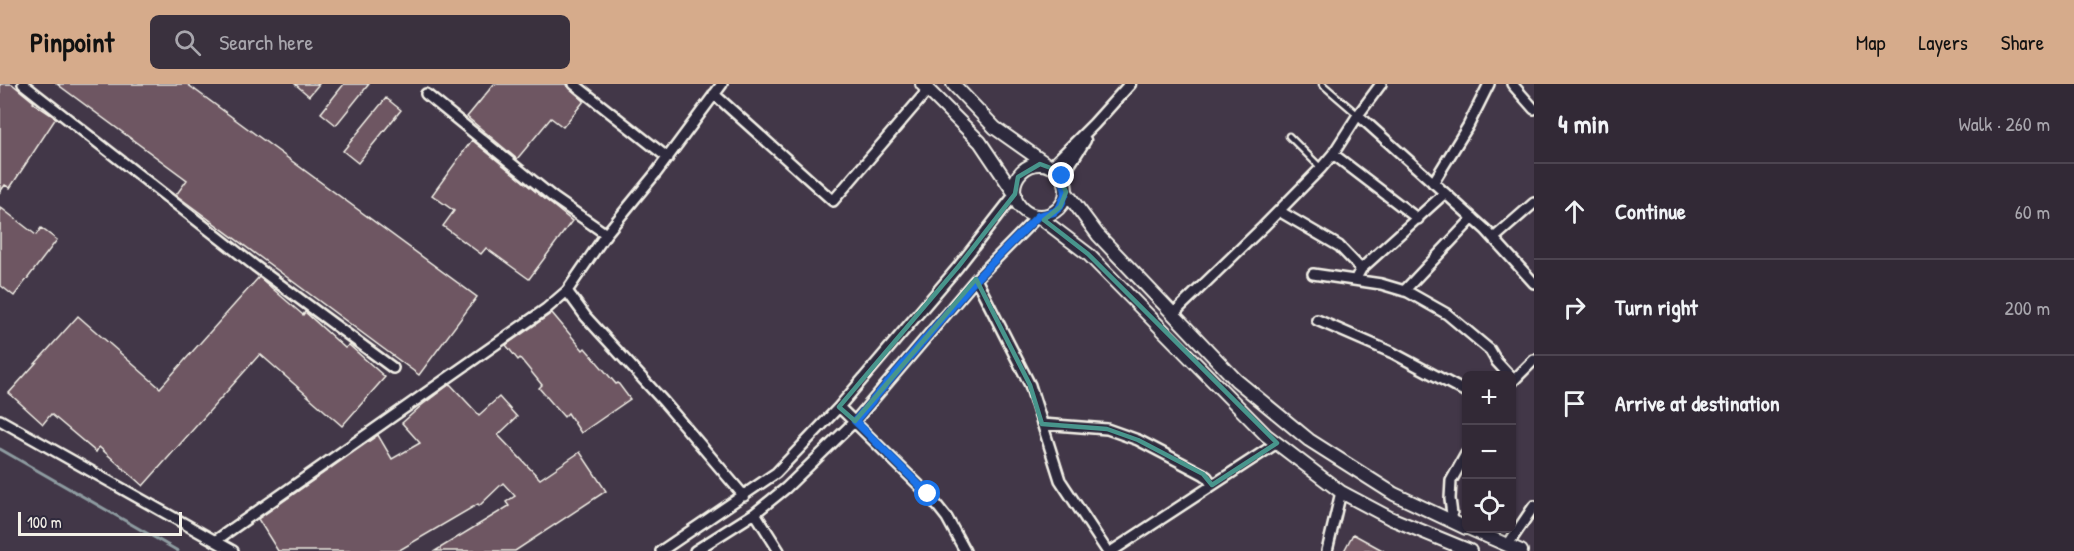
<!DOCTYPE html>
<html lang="en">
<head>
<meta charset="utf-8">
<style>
  body { margin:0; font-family:"Patrick Hand",sans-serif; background:#3a313e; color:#f1f3f6 }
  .controls { position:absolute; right:18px; bottom:18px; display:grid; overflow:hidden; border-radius:9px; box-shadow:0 2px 4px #0004 }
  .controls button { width:54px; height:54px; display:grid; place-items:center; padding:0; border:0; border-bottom:2px solid #4d4551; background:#322936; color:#f1f3f6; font:30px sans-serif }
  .scale { position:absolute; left:18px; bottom:15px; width:164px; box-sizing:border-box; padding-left:6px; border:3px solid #f4f1e8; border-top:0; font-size:16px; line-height:21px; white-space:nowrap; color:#f4f1e8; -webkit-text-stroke:4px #2f2a3d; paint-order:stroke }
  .stop { position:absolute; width:18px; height:18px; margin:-14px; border:4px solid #1a73e8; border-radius:50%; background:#fff }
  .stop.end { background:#1a73e8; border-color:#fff; box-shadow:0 2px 6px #0008 }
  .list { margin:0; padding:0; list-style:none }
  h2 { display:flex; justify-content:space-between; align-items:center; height:78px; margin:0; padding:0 24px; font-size:26px }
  h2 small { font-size:20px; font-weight:400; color:#a8a6ad }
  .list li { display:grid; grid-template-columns:39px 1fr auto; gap:18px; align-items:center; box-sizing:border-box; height:96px; padding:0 24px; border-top:2px solid #4d4551 }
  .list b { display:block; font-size:22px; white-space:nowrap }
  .list em { font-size:20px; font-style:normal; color:#a8a6ad }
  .icon { flex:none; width:33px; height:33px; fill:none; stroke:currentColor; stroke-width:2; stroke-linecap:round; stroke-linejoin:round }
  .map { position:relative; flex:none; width:1534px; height:467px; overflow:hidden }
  header { display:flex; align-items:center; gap:36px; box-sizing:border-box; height:84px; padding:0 30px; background:#d6ab8b; color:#111 }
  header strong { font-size:28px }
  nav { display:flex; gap:33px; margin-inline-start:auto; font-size:21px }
  .search { width:420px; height:54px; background:#3a313e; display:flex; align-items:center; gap:15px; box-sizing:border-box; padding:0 21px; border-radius:9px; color:#a8a6ad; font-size:22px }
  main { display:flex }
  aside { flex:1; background:#322936 }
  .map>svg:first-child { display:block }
</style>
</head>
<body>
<header>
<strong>Pinpoint</strong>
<div class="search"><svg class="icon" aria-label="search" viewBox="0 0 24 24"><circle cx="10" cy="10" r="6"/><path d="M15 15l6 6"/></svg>Search here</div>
<nav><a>Map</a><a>Layers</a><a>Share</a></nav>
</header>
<main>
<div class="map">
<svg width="1534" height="467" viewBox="0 0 1534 467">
  <rect width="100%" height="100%" fill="#423748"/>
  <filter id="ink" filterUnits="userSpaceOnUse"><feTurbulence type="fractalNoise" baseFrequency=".0167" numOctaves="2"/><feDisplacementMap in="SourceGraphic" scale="12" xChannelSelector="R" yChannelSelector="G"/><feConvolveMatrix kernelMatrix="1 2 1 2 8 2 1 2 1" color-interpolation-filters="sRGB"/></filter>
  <g filter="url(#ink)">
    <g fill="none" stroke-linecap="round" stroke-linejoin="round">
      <path stroke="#8e9ca1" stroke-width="3" d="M0,365L178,467"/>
    </g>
    <path fill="#6e5662" stroke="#f4f1e8" stroke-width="1.5" d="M0,0H12L34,18L33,19L56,34L10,104L5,101L0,108Z
      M57,0H187L477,213L419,291L176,111L187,96Z
      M295,0H319L309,12Z
      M344,0H369L336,41L321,29Z
      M494,0H565L584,17L563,43L551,34L517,75L467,33Z
      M386,14L401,26L358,79L343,67Z
      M472,56L572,137L529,195L486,164L481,170L443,142L454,127L432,111Z
      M0,123L36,151L41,144L57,156L14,212L0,201Z
      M259,193L303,231L305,228L345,264L349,261L385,293L342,342L260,270L143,402L99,363L96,368L51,330L43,340L9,309L78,232L160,304Z
      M552,229L583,266L585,264L616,300L618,299L630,315L581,349L568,329L564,333L539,304L542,301L520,274L518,276L506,261Z
      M450,300L479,331L499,313L517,333L498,351L540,395L580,368L606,407L515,467H435L509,422L506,418L515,412L503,399L479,422L478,420L398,467H278L258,435L378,351L392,375L420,359L402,339L422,321Z
      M1353,450L1384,467H1344Z"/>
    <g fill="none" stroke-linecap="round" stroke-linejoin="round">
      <defs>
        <path id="service" d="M1322,0L1358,31
          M1289,52L1321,84"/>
        <path id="minor" d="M23,0L255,182L393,284
          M574,0L668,74
          M1512,0L1534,25
          M426,10L554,114L606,150
          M714,10L833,117L928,6
          M1358,31L1486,146L1534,199
          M1333,70L1418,135
          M1433,99L1468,42L1489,0
          M1279,127L1339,162L1361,185
          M1494,154L1534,119
          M1313,190L1381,200L1408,208L1447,230L1490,266L1497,278L1510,292
          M976,195L1030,301L1060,396L1107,467
          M1355,196L1361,185L1445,109
          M567,207L586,233L664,318L744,412
          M1404,207L1473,134
          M1173,230L1263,143L1321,84L1333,70L1358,31L1381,0
          M1317,236L1393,269L1466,308
          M1512,298L1534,276
          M839,323L928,410L947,434L965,467
          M0,336L233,467
          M1042,340L1107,345L1138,356L1203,390L1207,393L1212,401
          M755,429L779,467
          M1453,438L1450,415L1451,397L1466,370
          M215,457L546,225L567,207L606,150L656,89L722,0
          M1507,462L1534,422
          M661,467L776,389L839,323L958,183L1015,110
          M695,467L755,429L786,404L855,337L976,195L1038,132
          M1112,467L1277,359
          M1327,467L1341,408"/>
        <path id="tertiary" d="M1051,83L1094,40L1130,0
          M1062,92L1085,56"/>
        <path id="secondary" d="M922,0L980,58L1015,110
          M953,0L995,44L1049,82
          M1014 106a26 26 0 1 1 52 0a26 26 0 1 1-52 0Z
          M1066,108L1098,151L1236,296L1309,356L1394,410L1466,444
          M1038,132L1088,170L1266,351L1341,408L1390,434L1470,467
          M1468,444L1521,467"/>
      </defs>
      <use href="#service" stroke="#f4f1e8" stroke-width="9"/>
      <use href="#minor" stroke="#f4f1e8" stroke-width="14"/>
      <use href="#tertiary" stroke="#f4f1e8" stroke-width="15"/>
      <use href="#secondary" stroke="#f4f1e8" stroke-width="16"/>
      <use href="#service" stroke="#2f2a3d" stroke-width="4.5"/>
      <use href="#minor" stroke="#2f2a3d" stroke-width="9"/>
      <use href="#tertiary" stroke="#2f2a3d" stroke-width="10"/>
      <use href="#secondary" stroke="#2f2a3d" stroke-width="12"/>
    </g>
  </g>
  <g fill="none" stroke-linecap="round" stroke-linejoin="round" filter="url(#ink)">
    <path stroke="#1a73e8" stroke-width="8" d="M928,410L855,337L976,195L1038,132L1054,128L1060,123L1066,108L1062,92"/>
  </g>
  <path fill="none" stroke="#48958c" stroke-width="4.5" stroke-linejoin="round" d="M1040,80L1056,86L1066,108L1060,123L1044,136L1088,170L1277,359L1212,401L1203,390L1138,356L1107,345L1042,340L1030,301L976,195L855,337L839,323L958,183L1015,110L1018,93Z"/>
</svg>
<div class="controls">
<button>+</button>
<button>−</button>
<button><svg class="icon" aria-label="locate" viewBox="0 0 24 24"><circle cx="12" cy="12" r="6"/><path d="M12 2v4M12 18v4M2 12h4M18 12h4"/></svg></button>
</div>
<div class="scale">100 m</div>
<div class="stop" style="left:928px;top:410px"></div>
<div class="stop end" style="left:1062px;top:92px"></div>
</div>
<aside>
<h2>4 min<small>Walk · 260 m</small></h2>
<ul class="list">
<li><svg class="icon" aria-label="ahead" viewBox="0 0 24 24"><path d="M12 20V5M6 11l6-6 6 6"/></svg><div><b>Continue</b></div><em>60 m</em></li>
<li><svg class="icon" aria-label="right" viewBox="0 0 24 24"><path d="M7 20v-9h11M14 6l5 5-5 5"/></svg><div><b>Turn right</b></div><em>200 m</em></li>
<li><svg class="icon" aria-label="arrive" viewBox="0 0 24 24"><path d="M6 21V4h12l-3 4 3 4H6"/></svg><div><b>Arrive at destination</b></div></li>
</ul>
</aside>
</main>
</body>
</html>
